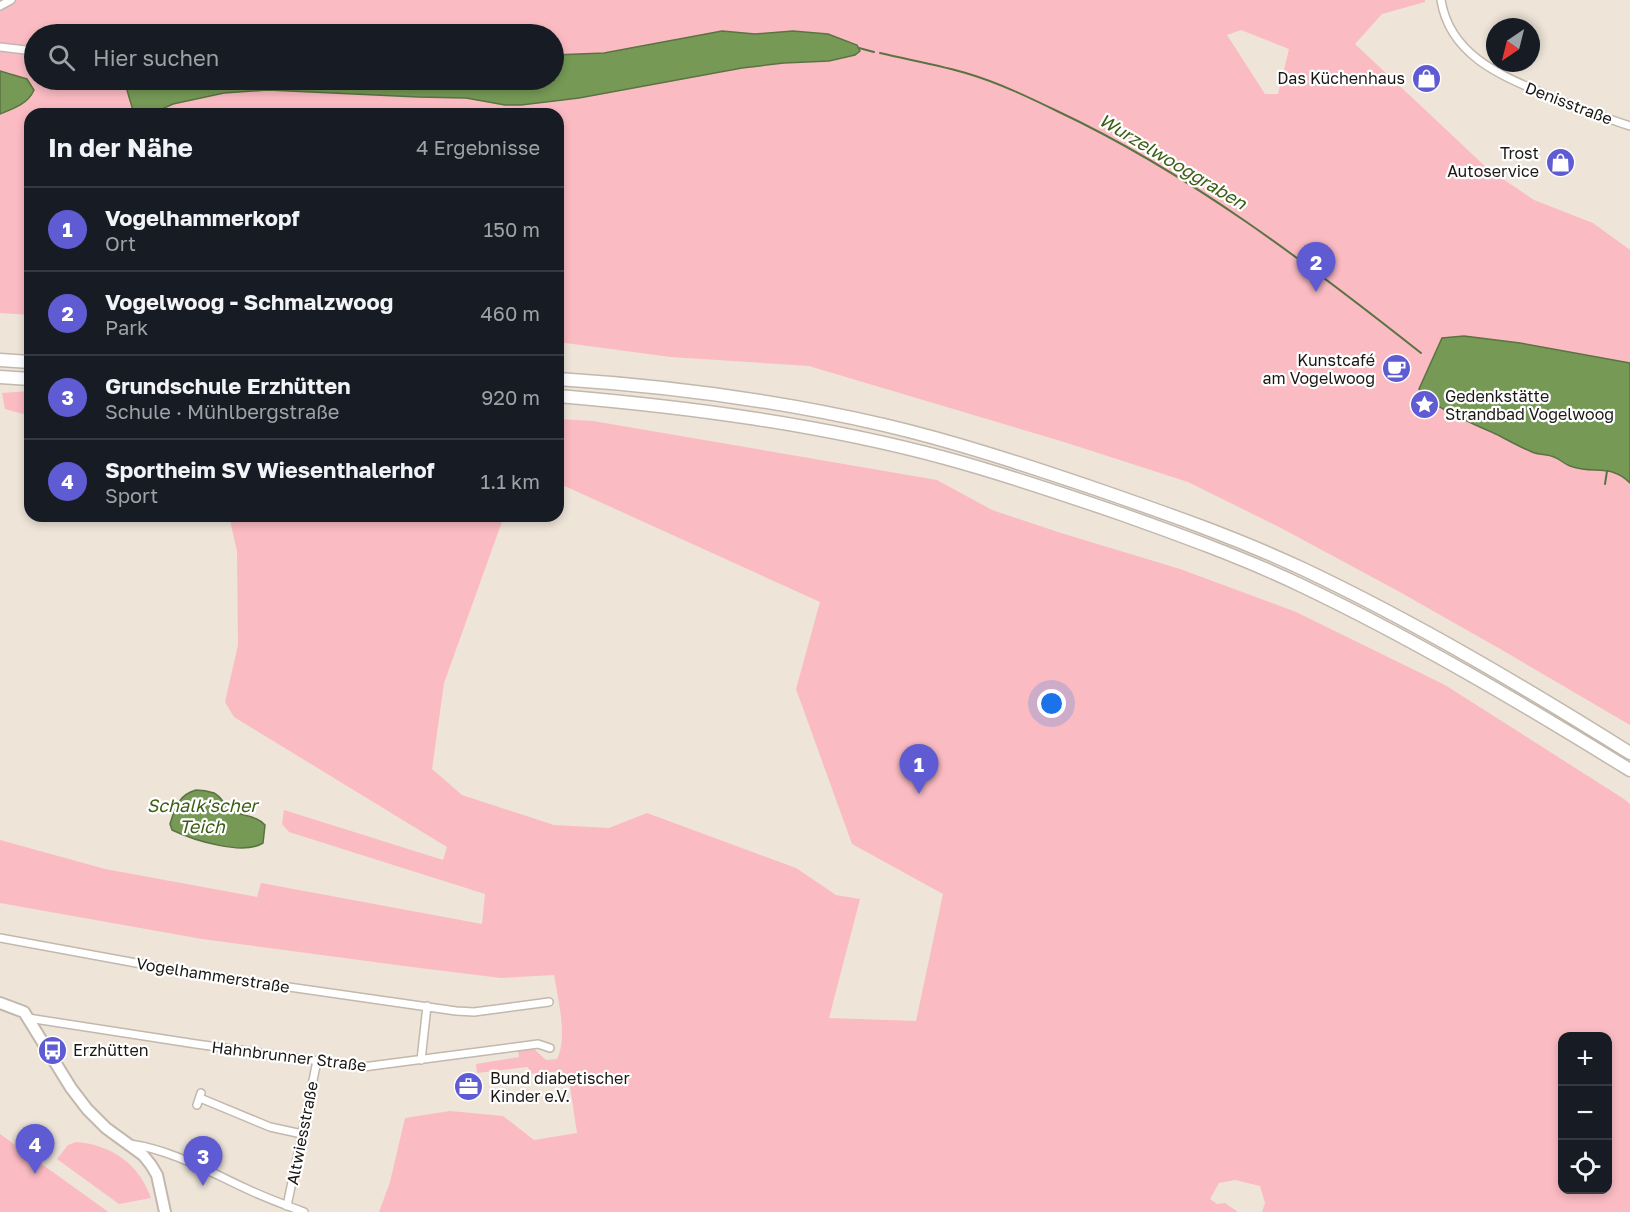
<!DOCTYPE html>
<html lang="de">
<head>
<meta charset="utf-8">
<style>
  body { margin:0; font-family:"Golos Text",sans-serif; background:#20242c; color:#f1f3f6 }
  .controls { position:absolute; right:18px; bottom:18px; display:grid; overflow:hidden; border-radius:12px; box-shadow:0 3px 9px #0003 }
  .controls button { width:54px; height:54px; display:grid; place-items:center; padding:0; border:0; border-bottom:2px solid #363941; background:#171b24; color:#f1f3f6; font:30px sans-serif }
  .compass { position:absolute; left:1486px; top:18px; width:54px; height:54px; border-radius:50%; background:#171b24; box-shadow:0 3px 9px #0003; rotate:215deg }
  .you { position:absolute; left:1052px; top:704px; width:21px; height:21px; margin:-15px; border:4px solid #fff; border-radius:50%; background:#1a73e8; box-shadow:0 0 0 9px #1a73e833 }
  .badge { display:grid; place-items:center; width:39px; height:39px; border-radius:50%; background:#5f5bd3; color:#fff; font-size:20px; font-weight:700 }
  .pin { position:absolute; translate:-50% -50px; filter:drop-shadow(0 2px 3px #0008) }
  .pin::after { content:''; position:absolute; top:32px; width:21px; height:18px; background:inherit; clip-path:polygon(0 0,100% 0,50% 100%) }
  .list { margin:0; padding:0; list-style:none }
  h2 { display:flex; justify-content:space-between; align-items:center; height:78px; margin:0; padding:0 24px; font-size:26px }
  h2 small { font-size:20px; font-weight:400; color:#9ea1a6 }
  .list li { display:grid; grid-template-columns:39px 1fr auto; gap:18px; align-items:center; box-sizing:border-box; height:84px; padding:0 24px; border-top:2px solid #363941 }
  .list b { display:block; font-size:22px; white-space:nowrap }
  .list p { margin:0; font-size:20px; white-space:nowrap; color:#9ea1a6 }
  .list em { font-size:20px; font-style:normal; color:#9ea1a6 }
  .icon { flex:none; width:33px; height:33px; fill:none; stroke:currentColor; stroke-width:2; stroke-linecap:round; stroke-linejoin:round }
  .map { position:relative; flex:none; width:1630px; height:1212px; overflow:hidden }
  .search { position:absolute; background:#171b24; box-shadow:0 3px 9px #0003; left:24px; top:24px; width:540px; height:66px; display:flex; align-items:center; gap:15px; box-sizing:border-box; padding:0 21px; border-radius:33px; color:#9ea1a6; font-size:22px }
  .panel { position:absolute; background:#171b24; box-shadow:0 3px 9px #0003; left:24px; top:108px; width:540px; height:414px; border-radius:18px }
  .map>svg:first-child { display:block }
</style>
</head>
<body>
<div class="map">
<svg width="1630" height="1212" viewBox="0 0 1630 1212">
  <rect width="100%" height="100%" fill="#eee4d8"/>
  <path fill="#fbbbc3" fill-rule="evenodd" d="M0,0H1425V2L1382,14L1355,44L1488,169L1534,200L1593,223L1630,250V725L1502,650L1398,591L1281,528L1188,482L1064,442L809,366L671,357L558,342V114H151L173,104L224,93L268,90L418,97L466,98L505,105H521L579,98L742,68L784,63L829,61L860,51L857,44L828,34L793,31L755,34L722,31L604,53L554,55V34H34V80H116L127,90L134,114H30V315L0,313V114L12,110V73L0,71ZM1241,30L1289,49L1278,94H1265L1227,35Z
    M30,391V416L5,409L2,393Z
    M558,419L593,421L937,480L992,510L1061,533L1180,569L1296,612L1445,685L1624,799L1630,804V1212H1262L1265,1203L1260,1186L1235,1180L1219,1183L1210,1199L1217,1204L1225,1203L1238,1212H379L390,1182L405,1118L450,1111L503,1116L534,1140L577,1133L569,1080L561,1071L530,1074L528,1067L477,1073L476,1064L519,1057L518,1050L534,1049L546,1060L557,1059C568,1037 558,999 554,975L501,978L412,967L202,939L0,903V840L105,869L257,897L261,883L482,924L485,894L289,832L282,824L284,810L443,860L447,847L234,717L225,702L238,645L237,551L229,516H504L444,683L432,769L462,795L554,825L609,828L647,813L796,868L836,895L860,899L829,1018L916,1021L943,894L852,844L796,689L820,602L558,483ZM1562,1036H1608V1190H1562Z
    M0,1134L107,1211L108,1212H0Z
    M76,1142C112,1145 139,1164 151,1198L119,1204L57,1159L68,1145Z"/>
  <path fill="#769a56" stroke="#5b7342" stroke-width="1.5" d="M722,31L755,34L793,31L828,34L857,45L860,51L855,55L829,61L784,63L742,68L579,98L521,105H505L466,98L418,97L268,90L224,93L173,104L151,114H134L127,90L116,80H554V55L604,53Z
    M0,71L27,79L34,90C28,104 13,109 0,114Z
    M1464,336L1520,343L1630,363V483C1611,463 1593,475 1570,466C1564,464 1560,459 1554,457C1547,454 1539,455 1532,452C1520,447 1509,441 1498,435C1475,424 1434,410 1419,389L1442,338Z
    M196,790C202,790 208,791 214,793C222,797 224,805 231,810C243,817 256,815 265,825L263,843C243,856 193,840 172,830L170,824C175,808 178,795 196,790Z"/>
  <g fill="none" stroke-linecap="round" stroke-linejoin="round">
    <path stroke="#5b7342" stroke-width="2" d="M859,48L874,52
      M880,53C909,60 940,65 969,74C999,83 1028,97 1057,111C1189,173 1307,263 1421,353
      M1605,484L1607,471"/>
    <defs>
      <path id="street" d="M1441,0C1450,56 1502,76 1547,95C1574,106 1602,117 1630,126
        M0,6L11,0
        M0,47L34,51
        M0,938L185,972L456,1011L474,1012L549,1002
        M28,1018L196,1044L363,1067L538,1044L550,1048
        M421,1060L427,1006
        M200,1098L270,1127L302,1134
        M197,1105L201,1093
        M130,1144C172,1150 210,1172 247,1189C266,1198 285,1205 304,1212
        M287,1206L317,1061"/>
      <path id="secondary" d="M0,1003L24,1012L71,1088L87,1109L106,1128L143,1155L151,1165L157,1175L165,1212"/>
      <path id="highway" d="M0,360L30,362
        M0,377L30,379
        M558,379C667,386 777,400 884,425C957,442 1028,466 1099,490C1168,514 1237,538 1303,569C1417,623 1524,687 1630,753
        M558,396C688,407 819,424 945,458C1004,474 1063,494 1121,514C1180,535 1241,557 1298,584C1414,639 1521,703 1630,770"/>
    </defs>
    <use href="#street" stroke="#c2b8ad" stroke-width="10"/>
    <use href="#secondary" stroke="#c2b8ad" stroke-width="14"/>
    <use href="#highway" stroke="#c2b8ad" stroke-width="15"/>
    <use href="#street" stroke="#fff" stroke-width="7"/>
    <use href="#secondary" stroke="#fff" stroke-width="10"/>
    <use href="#highway" stroke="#fff" stroke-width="12"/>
  </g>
  <defs>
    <symbol id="shop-disc" viewBox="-11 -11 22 22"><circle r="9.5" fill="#5f5bd3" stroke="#fff"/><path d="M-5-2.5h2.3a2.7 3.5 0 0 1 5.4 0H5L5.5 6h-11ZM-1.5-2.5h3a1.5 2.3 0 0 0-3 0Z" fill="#fff"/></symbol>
    <symbol id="cafe-disc" viewBox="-11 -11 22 22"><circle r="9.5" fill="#5f5bd3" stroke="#fff"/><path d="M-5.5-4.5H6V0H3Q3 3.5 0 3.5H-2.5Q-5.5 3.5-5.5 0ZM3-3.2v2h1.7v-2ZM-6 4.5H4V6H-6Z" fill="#fff"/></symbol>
    <symbol id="sight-disc" viewBox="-11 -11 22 22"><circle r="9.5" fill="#5f5bd3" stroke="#fff"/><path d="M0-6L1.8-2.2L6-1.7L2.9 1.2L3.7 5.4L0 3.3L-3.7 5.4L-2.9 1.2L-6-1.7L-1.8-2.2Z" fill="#fff"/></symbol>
    <symbol id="bus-disc" viewBox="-11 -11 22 22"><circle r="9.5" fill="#5f5bd3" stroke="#fff"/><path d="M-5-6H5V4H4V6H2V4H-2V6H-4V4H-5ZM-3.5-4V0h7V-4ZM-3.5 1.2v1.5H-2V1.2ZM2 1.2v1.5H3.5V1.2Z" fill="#fff"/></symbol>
    <symbol id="office-disc" viewBox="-11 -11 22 22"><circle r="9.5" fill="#5f5bd3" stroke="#fff"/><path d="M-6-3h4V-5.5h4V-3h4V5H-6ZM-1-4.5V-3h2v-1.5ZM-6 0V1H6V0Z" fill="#fff"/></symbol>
  </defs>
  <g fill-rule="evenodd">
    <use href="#shop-disc" x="1410" y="62" width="33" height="33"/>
    <use href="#shop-disc" x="1544" y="146" width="33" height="33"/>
    <use href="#cafe-disc" x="1380" y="352" width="33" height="33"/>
    <use href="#sight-disc" x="1408" y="388" width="33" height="33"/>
    <use href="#bus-disc" x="36" y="1034" width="33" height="33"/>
    <use href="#office-disc" x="452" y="1070" width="33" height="33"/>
  </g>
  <g text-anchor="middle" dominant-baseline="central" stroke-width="4.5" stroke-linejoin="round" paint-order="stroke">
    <g font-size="16" fill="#1b1814" stroke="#fff" text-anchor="end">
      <text x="1405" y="78">Das Küchenhaus</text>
      <text x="1539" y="153">Trost<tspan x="1539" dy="18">Autoservice</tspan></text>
      <text x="1375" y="360">Kunstcafé<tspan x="1375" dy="18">am Vogelwoog</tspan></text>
      <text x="1445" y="396" text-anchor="start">Gedenkstätte<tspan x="1445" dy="18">Strandbad Vogelwoog</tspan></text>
      <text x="73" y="1050" text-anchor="start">Erzhütten</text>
      <text x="490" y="1078" text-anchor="start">Bund diabetischer<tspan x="490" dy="18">Kinder e.V.</tspan></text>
    </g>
    <g font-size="16" fill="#1b1814" stroke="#fff">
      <text transform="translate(1569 103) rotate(21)">Denisstraße</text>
      <text transform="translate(213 975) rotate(9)">Vogelhammerstraße</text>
      <text transform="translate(289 1056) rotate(7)">Hahnbrunner Straße</text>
      <text transform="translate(302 1133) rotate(-79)">Altwiesstraße</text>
    </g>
    <g font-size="18" font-style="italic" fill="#3d5e15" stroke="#fff">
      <text transform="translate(1173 161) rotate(31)">Wurzelwooggraben</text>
      <text x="202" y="805">Schalk'scher<tspan x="202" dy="21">Teich</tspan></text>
    </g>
  </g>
</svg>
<div class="controls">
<button>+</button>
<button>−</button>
<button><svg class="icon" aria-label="locate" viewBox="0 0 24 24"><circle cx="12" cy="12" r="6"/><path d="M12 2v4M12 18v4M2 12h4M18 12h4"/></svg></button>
</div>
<svg class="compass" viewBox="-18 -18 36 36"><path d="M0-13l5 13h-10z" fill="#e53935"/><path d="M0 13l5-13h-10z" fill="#9ea1a6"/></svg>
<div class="you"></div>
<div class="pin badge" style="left:919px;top:794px">1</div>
<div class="pin badge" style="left:1316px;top:292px">2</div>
<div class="pin badge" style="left:203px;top:1186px">3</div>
<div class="pin badge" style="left:35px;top:1174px">4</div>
<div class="search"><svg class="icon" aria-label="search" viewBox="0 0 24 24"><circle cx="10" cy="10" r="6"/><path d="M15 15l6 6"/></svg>Hier suchen</div>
<section class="panel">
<h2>In der Nähe<small>4 Ergebnisse</small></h2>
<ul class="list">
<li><span class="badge">1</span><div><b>Vogelhammerkopf</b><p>Ort</p></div><em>150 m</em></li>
<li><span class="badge">2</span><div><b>Vogelwoog - Schmalzwoog</b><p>Park</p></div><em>460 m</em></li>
<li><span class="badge">3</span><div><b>Grundschule Erzhütten</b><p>Schule · Mühlbergstraße</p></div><em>920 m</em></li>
<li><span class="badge">4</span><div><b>Sportheim SV Wiesenthalerhof</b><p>Sport</p></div><em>1.1 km</em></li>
</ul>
</section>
</div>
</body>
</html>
